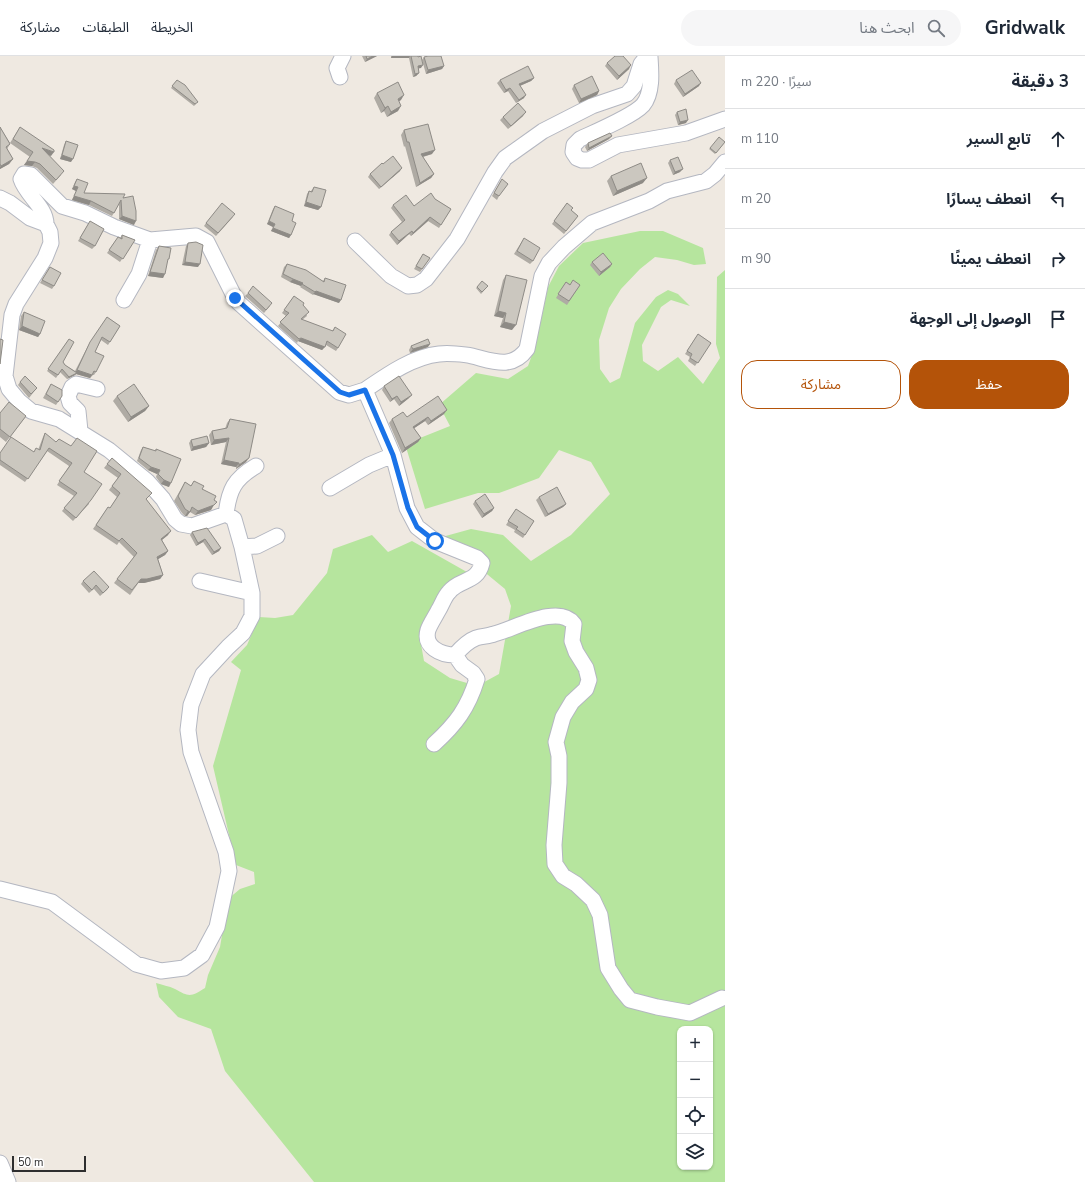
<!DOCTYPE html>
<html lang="ar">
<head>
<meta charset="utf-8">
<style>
  body { margin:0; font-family:"Nunito Sans","Noto Sans Arabic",sans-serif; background:#f6f6f7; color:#1f2937; direction:rtl }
  .controls { position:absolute; right:12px; bottom:12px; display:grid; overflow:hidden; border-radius:8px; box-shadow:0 1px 3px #0004 }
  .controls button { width:36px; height:36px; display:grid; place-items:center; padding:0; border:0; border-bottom:1px solid #e0e1e3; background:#fff; color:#1f2937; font:20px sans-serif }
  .scale { position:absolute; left:12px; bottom:10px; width:74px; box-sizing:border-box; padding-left:4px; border:2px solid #2e2e2e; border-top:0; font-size:11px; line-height:14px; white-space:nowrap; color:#2e2e2e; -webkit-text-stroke:3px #fff; paint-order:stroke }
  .stop { position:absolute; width:12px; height:12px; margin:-9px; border:3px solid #1a73e8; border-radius:50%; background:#fff }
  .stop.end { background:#1a73e8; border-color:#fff; box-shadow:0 1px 4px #0008 }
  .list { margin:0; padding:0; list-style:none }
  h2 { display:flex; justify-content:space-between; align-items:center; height:52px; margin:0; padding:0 16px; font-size:17px }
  h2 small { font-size:13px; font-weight:400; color:#747a83 }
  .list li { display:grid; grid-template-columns:26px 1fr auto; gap:12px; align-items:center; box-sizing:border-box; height:60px; padding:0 16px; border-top:1px solid #e0e1e3 }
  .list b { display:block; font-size:15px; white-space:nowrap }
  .list em { font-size:13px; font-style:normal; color:#747a83 }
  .actions { display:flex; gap:8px; padding:12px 16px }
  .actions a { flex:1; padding:9px 0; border:1px solid #b45309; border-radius:16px; text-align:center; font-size:14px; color:#b45309 }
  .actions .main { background:#b45309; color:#fff }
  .icon { flex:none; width:22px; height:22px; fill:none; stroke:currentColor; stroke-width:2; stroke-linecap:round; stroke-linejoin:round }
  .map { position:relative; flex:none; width:725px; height:1126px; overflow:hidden; direction:ltr }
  header { display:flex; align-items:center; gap:24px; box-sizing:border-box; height:56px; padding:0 20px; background:#fff; border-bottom:1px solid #e0e1e3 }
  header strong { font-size:19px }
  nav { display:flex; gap:22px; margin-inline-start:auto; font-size:14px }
  .search { width:280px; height:36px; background:#f6f6f7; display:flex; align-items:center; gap:10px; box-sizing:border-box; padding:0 14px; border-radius:22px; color:#747a83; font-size:15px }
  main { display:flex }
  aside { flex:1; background:#fff }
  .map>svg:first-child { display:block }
</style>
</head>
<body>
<header>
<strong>Gridwalk</strong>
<div class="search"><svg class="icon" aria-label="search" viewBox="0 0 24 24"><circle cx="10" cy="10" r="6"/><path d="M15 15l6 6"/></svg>ابحث هنا</div>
<nav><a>الخريطة</a><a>الطبقات</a><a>مشاركة</a></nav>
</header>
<main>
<aside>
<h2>3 دقيقة<small>سيرًا · 220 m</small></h2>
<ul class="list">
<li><svg class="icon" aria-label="ahead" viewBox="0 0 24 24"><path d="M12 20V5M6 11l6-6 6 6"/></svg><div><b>تابع السير</b></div><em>110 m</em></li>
<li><svg class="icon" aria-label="left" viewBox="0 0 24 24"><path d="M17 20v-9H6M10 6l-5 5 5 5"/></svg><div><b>انعطف يسارًا</b></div><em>20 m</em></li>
<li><svg class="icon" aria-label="right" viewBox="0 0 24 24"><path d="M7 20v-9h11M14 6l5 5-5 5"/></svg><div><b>انعطف يمينًا</b></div><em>90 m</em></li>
<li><svg class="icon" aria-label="arrive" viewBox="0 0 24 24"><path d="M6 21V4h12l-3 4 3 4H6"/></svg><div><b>الوصول إلى الوجهة</b></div></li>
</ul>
<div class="actions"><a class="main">حفظ</a><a>مشاركة</a></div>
</aside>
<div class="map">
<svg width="725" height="1126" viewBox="0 0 725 1126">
  <rect width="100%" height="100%" fill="#efe9e1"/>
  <path fill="#b6e59e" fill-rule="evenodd" d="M640,175H663L703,192L706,208L694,209L677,204L655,201L640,213L621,233L609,252L599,284L600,313L610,327L620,322L635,267L656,241L668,234L678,238L690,250L671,244L661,251L642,289L643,305L658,315L678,301L703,328L720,302L716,288L717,221L725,214V1126H314L225,1015L211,973L178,961L159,941L156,927C162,929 169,930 175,933C189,941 191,941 205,932L208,919L220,891L228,843L240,833L255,828L254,816L236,809L213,710L241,614L231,606L247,589L259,561L275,562L293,559L327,517L333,493L372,479L388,496L412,485L474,520L473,529L463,535L446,537L431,556L419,577L424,605L450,622L477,630L499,618L511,550L505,533L442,481L471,473L503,479L531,505L571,479L610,438L591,406L559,394L539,422L499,437H478L425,453L405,388L450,370L439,349L476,317L508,323L528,310L536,288L548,231L559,210L583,187ZM680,973H710V1111H680Z"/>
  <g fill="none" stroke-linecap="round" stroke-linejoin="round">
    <defs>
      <path id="minor" d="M340,21L337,12L343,0
        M0,142L10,147L30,162L46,168L50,176L51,187L45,202L16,248L12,259L5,320L9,333L19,345L31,355L59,363L109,394L147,425L163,443L175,463L181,468L192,470L226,458L234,463L242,491L252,537V560L243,577L228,591L203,618L191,649L188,674L191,696L226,796L229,815L217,871L202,899L184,912L161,915L136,908L52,846L0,833
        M46,168C46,151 26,139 21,123L24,118L31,119L62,150L85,157L114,171L150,184L196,180L207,186L235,242L239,247L339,336L349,339L365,334L393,399L407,452L417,471L435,485L477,502L482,507C477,528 460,522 449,536C444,541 442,549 438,555C435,561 430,568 428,574C423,591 441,599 455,599C461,592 468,585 476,582C482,580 489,580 494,578C514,573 559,547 574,568L572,585L576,596L586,612L589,624L586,633L572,646L563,661L556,686L559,700V727L554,789L555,808L563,820L576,828L593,844L600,859L608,912L621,933L630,944L657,951L690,957L722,942
        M355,185L391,220L408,230L417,229L426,223L457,183L495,116L505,102L543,75L592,50L627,38L634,30L641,8L645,3L650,1C651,15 653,37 643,49C633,60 595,76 580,83L574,89L573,96L577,102L582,104H589L618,89L686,77L725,63
        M124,244L139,218L150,184
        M365,334C387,319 412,301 439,298C447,297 464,298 472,300C493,305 512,314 527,293L542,220L549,207L564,191L592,167L649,145L667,135L706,125L715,118L725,106
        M80,375L78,355L70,347L68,340L72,331L76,328L97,333
        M330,432L369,409L393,399
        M226,458C229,434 234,423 256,410
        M242,491L257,490L277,480
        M200,525L252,537
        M434,688C456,668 468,652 477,623L473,617L462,609L455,599
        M0,1107L8,1126"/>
    </defs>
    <use href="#minor" stroke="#b4b7c1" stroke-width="17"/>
    <use href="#minor" stroke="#fff" stroke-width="15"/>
  </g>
  <path fill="#afaba4" d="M362,0H377L365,6Z
    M391,0H418L421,12H418L419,17L416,20L413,21L409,2H391Z
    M424,1L444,10L442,13L426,18L422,4Z
    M607,7L629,13L617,24L605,10Z
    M534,22L531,25L520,30L524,42L516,47L508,35L504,37L497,27L500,24Z
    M177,24L196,48L194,50L171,32Z
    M676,24L699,30L683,41L674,28Z
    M574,29L599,35L597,39L579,47L572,33Z
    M377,37L401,44L399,45L398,55L387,61L384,55L381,57L374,42Z
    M677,56L686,67L678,69L675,59Z
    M523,60L508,73L500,64L503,61Z
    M0,71L10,87L20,71L51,100L49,99L61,119L53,128L37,112L32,110L24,109L30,101L10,87V88L7,93L13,103L9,108L0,113Z
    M404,74L432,98L423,101L434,118L431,122L416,131L405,90L404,91L401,79Z
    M609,83L587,95L585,91L588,87Z
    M66,85L71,106L60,103L64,89Z
    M725,86L715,98L709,93L710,92Z
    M670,104L680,116L673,119L668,107Z
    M383,108L400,115L379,133L368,121L370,118Z
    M611,120L643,127L613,140L607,125Z
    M77,123L84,137L123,142L134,169L119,163V148L112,160L89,149L72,144L76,135L72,133L75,126Z
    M502,123L499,140L497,144L492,140Z
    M314,131L321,151L318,154L304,150L307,138L309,135H311Z
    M435,143L451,153L439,172L428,165L411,180L409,178L397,189L389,179L391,176L402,166L391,152L393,149L414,150Z
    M567,147L571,154L578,160L564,178L552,168Z
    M275,150L292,165L291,179L289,182L271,175L273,171L267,168L273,153Z
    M233,161L216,180L204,170L206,167Z
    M90,165L95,190L92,193L78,185Z
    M122,179L135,184L120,206L107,197L118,181L120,182Z
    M524,182L533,205L530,208L514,198Z
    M188,187L198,211L182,209L186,190Z
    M159,190L167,207L163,222L148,220L156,194Z
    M423,198L430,202L420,216L414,213Z
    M592,206L612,208L610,211L599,220L590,209Z
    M287,208L323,225L325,222L339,247L314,238L313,239L300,231L301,230L290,226L281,221L284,211Z
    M50,211L54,230L52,233L40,227Z
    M506,219L512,274L500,271L503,262L494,260L503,224Z
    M566,226L570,228L580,229L567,249L556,242Z
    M488,230L481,238L476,232L477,231Z
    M248,237L270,250L264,257L245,240Z
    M294,240L303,249L307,260L302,264L332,275L335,271L338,292L336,295L326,289L322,294L298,285L297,287L278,270L286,260L282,257Z
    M24,256L40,278L38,281L19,274L21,260Z
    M107,261L120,270L108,289L101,284L95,296L96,316L94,319H93L90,322L76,318L75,319L67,323L60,316L56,322L47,315L69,283L63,306L65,309L75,315L88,290Z
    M698,278L711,287L695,310L688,305L690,301L685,298Z
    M411,290L428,291L410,297L409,294Z
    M20,326L37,332L29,342L18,329Z
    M51,328L58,346L56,349L43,342Z
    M384,330L409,342L399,350L394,343L390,346L382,334Z
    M117,340L149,350L145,355L128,366L113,345Z
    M0,357L26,360L6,386L0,381Z
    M444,358L428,369L425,365L414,372L421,382L418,386L402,397L389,367L392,363L407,361Z
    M230,363L246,406L236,413V411L221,408L226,386L211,389L209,379L212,375L225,373L227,367Z
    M45,377L84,416L89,448L73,465L62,455L74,440L57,429L69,410L47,395L25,426L0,409V397L34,396L38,394L43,381Z
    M191,384L209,387L206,391L191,395L189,387Z
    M143,391L155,395L156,393L169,431L161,428L156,421L157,418L148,414L137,405L141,394Z
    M112,402L147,444L168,479L162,484L168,495L165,499L158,503L163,519L160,523L144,527H138L130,539L114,527L134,501L119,486L117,489L93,473L108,451L110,452L117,441L109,434L118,422L104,412Z
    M194,425L214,444L211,454L195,459L190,456L187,460H185L182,457L174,445L185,426L191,430Z
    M539,441L566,448L563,451L545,461L536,444Z
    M475,445L494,452L492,455L482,462L473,448Z
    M516,453L534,465L523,482L514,476L515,474L506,469Z
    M192,476L221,492L219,495L212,499L203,486L196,490L190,479Z
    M83,525L109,531L107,534L100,540L94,533L89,537L81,528Z"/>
  <path fill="#8e8b86" d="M373,0H377L365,6L367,3Z
    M392,0H410L409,2H391Z
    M423,9L421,12L416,13L418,10Z
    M631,9L629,13L617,24L619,20Z
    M444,10L442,13L426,18L428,14Z
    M419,17L416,20L413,21L415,18Z
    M534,22L531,25L517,31L519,28Z
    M701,27L699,30L683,41L685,38Z
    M510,32L508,35L504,37L506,34Z
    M599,35L597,39L579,47L581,43Z
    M404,39L401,44L394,48L398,43Z
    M526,39L524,42L516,47L519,44Z
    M388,50L384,55L381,57L385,52Z
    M401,50L398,55L387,61L391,56Z
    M526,56L523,60L508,73L511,70Z
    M688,64L686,67L678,69L680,66Z
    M612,80L609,83L587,95L589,92Z
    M42,92L54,96L51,100L39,96Z
    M435,94L432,98L418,102L421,98Z
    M62,99L73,103L71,106L60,103Z
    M13,103L9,108L0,113V111L1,110Z
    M27,105L35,106L32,110L24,109Z
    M402,112L400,115L379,133L381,131Z
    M683,113L680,116L673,119L675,116Z
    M434,118L431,122L416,131L420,127Z
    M647,122L643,127L613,140L617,135Z
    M74,130L78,131L76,135L72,133Z
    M74,140L91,145L89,149L72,144Z
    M306,146L321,151L318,154L304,150Z
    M122,160L136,165L134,169L119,163Z
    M430,161L428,165L411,180L413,177Z
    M269,165L275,168L273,171L267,168Z
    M273,172L291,179L289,182L271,175Z
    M412,175L409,178L397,189L399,185Z
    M185,206L200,208L198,211L182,209Z
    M612,208L610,211L599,220L601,216Z
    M150,216L165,218L163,222L148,220Z
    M293,223L303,227L301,230L290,226Z
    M316,235L341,244L339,247L313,238Z
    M498,255L506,257L503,262L494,260Z
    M504,266L516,269L512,274L500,271Z
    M22,270L40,278L38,281L19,274Z
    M301,282L325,291L322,294L298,285Z
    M430,288L428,291L410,297L413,293Z
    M77,314L92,319L90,322L76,318L75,319L67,323L69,321L74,317Z
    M412,339L409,342L399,350L401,346Z
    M397,340L394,343L390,346L392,343Z
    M149,350L145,355L128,366L131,361Z
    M447,354L444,358L428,369L431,365Z
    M428,361L425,365L410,375L413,371Z
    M229,382L226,386L211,389L214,384Z
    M421,382L418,386L402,397L405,392Z
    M209,387L206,391L191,395L193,391Z
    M249,402L246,406L236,413L239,409Z
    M224,404L239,407L236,411L221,408Z
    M151,411L160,414L157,418L148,414Z
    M164,424L171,427L169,431L161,428Z
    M566,448L563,451L545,461L548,458Z
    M214,449L211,454L195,459L198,455Z
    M494,452L492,455L482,462L484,458Z
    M188,455L190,456L187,460H185Z
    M171,475L168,479L158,487L161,483Z
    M205,483L203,486L196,490L198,487Z
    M221,492L219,495L212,499L214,496Z
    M168,495L165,499L155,505L157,501Z
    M163,519L160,523L144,527H138L130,539L141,523Z"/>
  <path fill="#cbc7bf" stroke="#8e8b86" d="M366,0H373L367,3Z
    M411,0H418V1L421,0L423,9L418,10L419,17L415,18Z
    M428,0H441L444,10L428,14L424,1Z
    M615,0H623L631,9L619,20L607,7Z
    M528,10L534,22L519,28L526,39L519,44L510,32L506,34L500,24Z
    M692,14L701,27L685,38L676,24Z
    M592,20L599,35L581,43L574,29Z
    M177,24L185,29L198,46L195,48L172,30Z
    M398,26L404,39L398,43L401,50L391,56L388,50L385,52L377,37Z
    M518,47L526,56L511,70L503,61Z
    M686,53L688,64L680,66L677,56Z
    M428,68L435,94L421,98L434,118L420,127L409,86H407L404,74Z
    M0,71L10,88L6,91L13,103L1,110L0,108Z
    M20,71L54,94V96L42,92L64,115L56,124L40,108L35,106L27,105L33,96L13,83Z
    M610,77L612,80L589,92L588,87Z
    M719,81L725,86L716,97L710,92Z
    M66,85L78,89L73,103L62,99Z
    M393,100L402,112L381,131L370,118L382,107L383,108Z
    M678,101L683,113L675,116L670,104Z
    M641,107L647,122L617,135L611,120Z
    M77,123L88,127L84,137L125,138L123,142L133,140L136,155V165L122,160L121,144L114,157L91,145L74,140L78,131L74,130Z
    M502,123L508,128L499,140L494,137Z
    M314,131L326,134L321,151L306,146L309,135L312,136Z
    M431,137L435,143L451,153L441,169L430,161L413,177L412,175L399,185L391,176L405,164L393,149L406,139L414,150Z
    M222,147L235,158L218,177L206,167Z
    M567,147L573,152L571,154L578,160L566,175L554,165Z
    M275,150L294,158L292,165L296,167L291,179L273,172L275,168L269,165Z
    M90,165L104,173L95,190L80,182Z
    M122,179L135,184L123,203L109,194L118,181L122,183Z
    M524,182L540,192L533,205L517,195Z
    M196,186L203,189L200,208L185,206L188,187Z
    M159,190L171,192L169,203H168L165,218L150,216Z
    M603,197L612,208L601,216L592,206Z
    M423,198L430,202L422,213L416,210Z
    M287,208L306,214L324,226L325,222L346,229L341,244L316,235L315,236L302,228L303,227L293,223L283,218Z
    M50,211L61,217L54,230L42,224Z
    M506,219L527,224L516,269L504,266L506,257L498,255Z
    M573,224L580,229L569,245L558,238L566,226L570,229Z
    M482,225L488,230L482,236L477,231Z
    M253,230L272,247L266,254L248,237Z
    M294,240L304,247L303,249L309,256L301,263L333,275L335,271L346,278L338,292L327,285L325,291L301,282L299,283L280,266L289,257L284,254Z
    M24,256L45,265L40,278L22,270Z
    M107,261L120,270L110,286L102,281L95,296L104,300L96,316L94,315L92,319L77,314L90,286Z
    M698,278L711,287L698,307L690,302L692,298L687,295Z
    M0,283L3,284L0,308Z
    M69,283L74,286L63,306L65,309L77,317L69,321L62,313L58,319L48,313Z
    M428,283L430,288L413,293L411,290Z
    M25,320L37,332L31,338L20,326Z
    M399,320L412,339L401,346L397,340L392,343L384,330Z
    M51,328L62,334V340L58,346L46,338Z
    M134,328L149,350L131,361L117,340Z
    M438,340L447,354L431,365L428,361L413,371L421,382L405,392L392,363L403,356L407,361Z
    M9,346L26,360L10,381L0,373V357Z
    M230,363L256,368L249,402L239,409V407L224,404L229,382L214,384L212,375L227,372Z
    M45,377L56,386L59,383L71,390L77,382L97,395L84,416L102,428L91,444L76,462L64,452L77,437L59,425L72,407L49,392L28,423L0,404V397L11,381L34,396L36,392L40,394Z
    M207,380L209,387L193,391L191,384Z
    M143,391L156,395V393L181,403L171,427L164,424L158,418L160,414L151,411L139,402Z
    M112,402L152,437L146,443L171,475L161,483L168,495L157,501L163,519L147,523H141L132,534L117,523L137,497L122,482L119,485L96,469L108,451L110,452L120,437L112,430L121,418L107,408Z
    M194,425L204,430L202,433L216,440L214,444L217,446L214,449L198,455L192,451L190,456L188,455L185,453L178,440L185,426L191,430Z
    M557,431L566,448L548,458L539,441Z
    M485,438L494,452L484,458L475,445Z
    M516,453L534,465L525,479L516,473L518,471L508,465Z
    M207,472L221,492L214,496L205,483L198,487L192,476Z
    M94,515L109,531L103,537L96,529L92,534L83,525Z"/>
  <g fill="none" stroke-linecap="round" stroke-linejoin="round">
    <path stroke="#1a73e8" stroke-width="5" d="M235,242L340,336L349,339L365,334L393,399L408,452L417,471L435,485"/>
  </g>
</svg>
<div class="controls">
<button>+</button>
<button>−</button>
<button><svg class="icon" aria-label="locate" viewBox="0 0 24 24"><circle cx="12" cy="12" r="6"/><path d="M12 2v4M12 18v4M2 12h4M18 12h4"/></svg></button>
<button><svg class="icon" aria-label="layers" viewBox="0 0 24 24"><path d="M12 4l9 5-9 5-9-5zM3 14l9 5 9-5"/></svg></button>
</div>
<div class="scale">50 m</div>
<div class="stop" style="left:435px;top:485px"></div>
<div class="stop end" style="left:235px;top:242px"></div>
</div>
</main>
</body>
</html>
